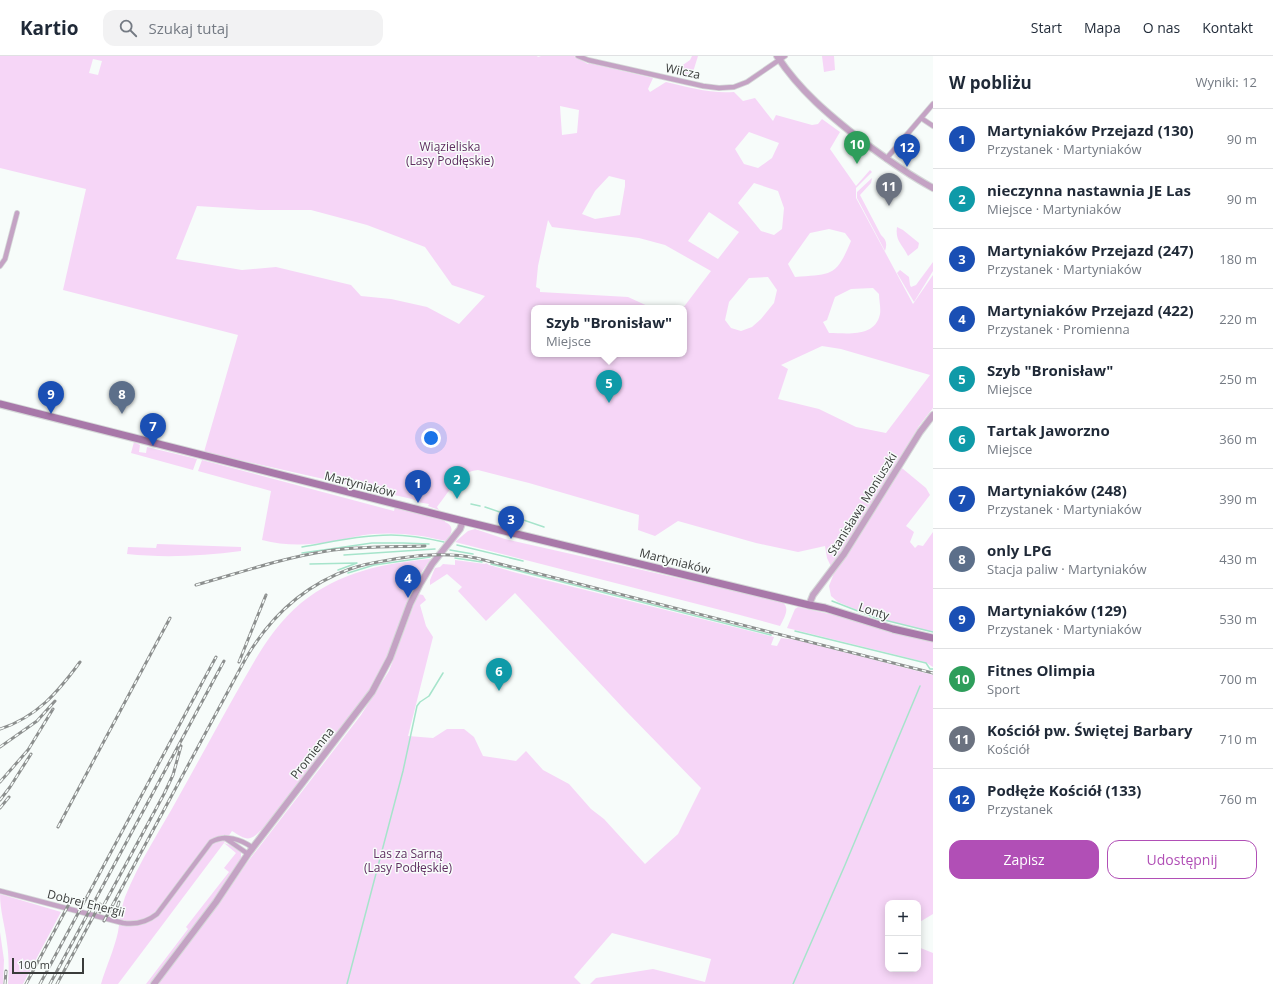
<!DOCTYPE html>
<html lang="pl">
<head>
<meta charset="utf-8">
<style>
  body { margin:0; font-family:"Open Sans",sans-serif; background:#f2f2f3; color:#1f2937 }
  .controls { position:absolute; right:12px; bottom:12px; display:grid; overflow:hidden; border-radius:8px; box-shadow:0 2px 10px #0003 }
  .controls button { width:36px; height:36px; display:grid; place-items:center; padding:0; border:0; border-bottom:1px solid #e0e1e3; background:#fff; color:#1f2937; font:20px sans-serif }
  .scale { position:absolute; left:12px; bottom:10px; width:72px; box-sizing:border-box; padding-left:4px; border:2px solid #3a3c3b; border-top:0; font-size:11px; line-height:14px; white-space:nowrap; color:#3a3c3b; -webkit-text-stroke:3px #f7fcfa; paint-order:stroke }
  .you { position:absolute; left:431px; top:382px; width:14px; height:14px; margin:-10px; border:3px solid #fff; border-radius:50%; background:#1a73e8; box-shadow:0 0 0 6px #1a73e833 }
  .badge { display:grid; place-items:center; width:26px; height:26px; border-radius:50%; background:#b14fb6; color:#fff; font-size:13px; font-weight:700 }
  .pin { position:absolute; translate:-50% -33px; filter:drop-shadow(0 1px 2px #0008) }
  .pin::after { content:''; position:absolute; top:21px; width:14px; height:12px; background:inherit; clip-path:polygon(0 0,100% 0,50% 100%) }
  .popup { position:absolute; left:531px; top:249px; width:156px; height:52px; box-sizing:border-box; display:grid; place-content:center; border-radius:8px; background:#fff; filter:drop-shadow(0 1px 3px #0005); font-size:13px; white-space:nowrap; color:#747a83 }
  .popup b { font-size:15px; color:#1f2937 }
  .popup::after { content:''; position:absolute; left:50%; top:100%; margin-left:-8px; border:8px solid transparent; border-top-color:#fff }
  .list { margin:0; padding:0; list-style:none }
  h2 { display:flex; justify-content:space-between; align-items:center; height:52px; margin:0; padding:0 16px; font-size:17px }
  h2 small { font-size:13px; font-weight:400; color:#747a83 }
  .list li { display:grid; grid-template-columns:26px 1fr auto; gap:12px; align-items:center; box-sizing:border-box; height:60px; padding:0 16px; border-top:1px solid #e0e1e3 }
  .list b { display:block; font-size:15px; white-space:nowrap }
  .list p { margin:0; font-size:13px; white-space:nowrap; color:#747a83 }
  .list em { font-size:13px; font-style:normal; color:#747a83 }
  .actions { display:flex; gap:8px; padding:12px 16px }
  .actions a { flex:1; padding:9px 0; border:1px solid #b14fb6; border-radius:12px; text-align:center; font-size:14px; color:#b14fb6 }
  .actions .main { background:#b14fb6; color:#fff }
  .icon { flex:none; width:22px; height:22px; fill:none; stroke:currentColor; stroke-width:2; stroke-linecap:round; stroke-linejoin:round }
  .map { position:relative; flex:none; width:933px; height:928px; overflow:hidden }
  header { display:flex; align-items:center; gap:24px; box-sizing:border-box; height:56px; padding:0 20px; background:#fff; border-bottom:1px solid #e0e1e3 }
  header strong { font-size:19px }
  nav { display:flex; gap:22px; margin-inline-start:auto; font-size:14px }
  .search { width:280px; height:36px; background:#f2f2f3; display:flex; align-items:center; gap:10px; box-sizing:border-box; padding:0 14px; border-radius:12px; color:#747a83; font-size:15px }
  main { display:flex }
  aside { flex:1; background:#fff }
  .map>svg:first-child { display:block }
</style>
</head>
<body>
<header>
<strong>Kartio</strong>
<div class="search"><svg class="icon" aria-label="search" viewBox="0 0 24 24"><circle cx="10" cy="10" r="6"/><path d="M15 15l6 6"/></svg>Szukaj tutaj</div>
<nav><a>Start</a><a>Mapa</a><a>O nas</a><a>Kontakt</a></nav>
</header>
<main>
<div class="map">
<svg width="933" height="928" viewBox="0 0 933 928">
  <rect width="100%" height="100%" fill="#f7fcfa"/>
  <path fill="#f6d6f7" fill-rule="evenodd" d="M0,0H537L538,1L541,0H574L588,8L589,7L653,22L648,33L650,36L666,26C688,31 711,38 734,36L743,45L755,42L773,65L776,59L812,69L818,68L822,63L840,76L830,93L856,130L870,114L872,116L856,132V142L913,248L933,219V352L919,370L897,408L926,432L930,439L906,470L914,476L910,486L915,492L918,489L923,490L933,476V576L876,562L838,546L831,540L829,530L834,517L827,502L825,490L798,496L756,487L678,465L655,480L638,474L639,459L529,427L478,414C460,415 448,437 437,451L439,454L428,450L429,448L417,446H419L412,443L204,396L238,279L63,234L86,133L0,112ZM93,3L102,5L98,19L89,17ZM560,50L579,54L577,77L562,79ZM749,76L779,87L772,102L758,112L744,108L735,93ZM609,120L625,124V130L620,159L595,163L582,158L595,135ZM754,127L778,135L784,152L782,173L774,179L761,175L738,147ZM197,150L259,154H311L367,169L425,191L452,229L485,240L459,268L427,251L391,243L361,240L351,229L276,211L242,214L176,203ZM709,156L739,176L718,203L688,185ZM548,164L552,171L639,182L665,189L711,215L683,252L684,298H534V252H652L628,241L540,236V233L536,231L538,210ZM829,173L845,177L851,185C836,221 832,218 795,221L788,208L810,177ZM768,221L777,234L774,247L761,263L752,271L741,275L731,272L725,264L729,246L749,222ZM873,232L879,238C879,244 881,252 880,258C875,282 847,277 829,277L823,266L827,264L835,241L851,233ZM822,290L841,293L930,319L886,377L856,371L819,353L778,343L788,313L781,309Z
    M692,0H698L693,16L696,18L694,23L679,20L677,13L690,4Z
    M822,0H834L835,14L824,16Z
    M872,122L871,127L860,139L881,179C887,184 887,189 885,195L857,142V136Z
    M897,171L903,174L919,187L918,192L908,200C902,188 895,185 897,171Z
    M933,206V215L914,246L897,217L900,214L909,221L910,229L911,231L916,229Z
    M134,386L140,389L139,396L146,397L147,391L197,403L193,414L131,397Z
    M202,404L394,455L395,451L445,464V466C455,470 452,478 446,485C422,479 398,476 373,478C359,479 346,483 331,486C309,489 284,490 262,484L271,435L198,415Z
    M475,473L505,483L780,545C792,550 784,562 780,570L740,559L455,486L468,475Z
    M157,488L241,491V495C202,500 165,502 127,498L128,491L156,492Z
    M431,503C409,530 402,565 389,596C383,611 376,624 368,638L263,776L261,774C249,787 245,783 232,775L224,787L230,789L241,796V802C217,847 181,888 150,928H146L188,873L186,871L229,816L224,812L236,797L224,787L118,928H101C106,911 114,894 118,876C120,864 121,853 125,841C139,806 161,773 179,740C198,706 216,673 235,639C254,606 271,572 301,547C340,516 383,507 431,503Z
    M455,504L485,508L486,507L489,509L517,517L774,581L771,589L777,590L781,582L796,584L933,619V858L918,867V847H888V913H918V891L933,897V928H590L596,922L653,913L705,926L711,903L612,877L574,921L581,928H158L218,849L246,808L361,659L389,615L418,538L423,539L426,544L420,549L426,570L433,581L408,680L433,682L447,673H464L474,681L483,700L516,705L526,695L543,714L569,728L591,753L604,763L645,808L678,778L701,732L625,654L515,537L486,565L458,535L462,531L447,518L430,529V524L435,512L440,511L443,508L455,509Z
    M798,551L847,562L886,575L933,586V611L925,606L787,572L795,553Z
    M0,838L61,856L23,928H8C9,914 9,901 7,887C5,870 0,855 0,838Z
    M0,876L4,904L3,928H0Z"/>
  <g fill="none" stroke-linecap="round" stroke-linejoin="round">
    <path stroke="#a6e4cb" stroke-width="1.5" d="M471,448L480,450
      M485,451L544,471
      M457,489L523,505
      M302,491C332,486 361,479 391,479C409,479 426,482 444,486
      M450,494L473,498
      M302,497L372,487H403L429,488
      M344,499L435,493
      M455,502L482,506
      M310,508L357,507L338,514
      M491,508L771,579
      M348,517L374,509L430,501
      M832,545L876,562L933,576
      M795,575L926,607L930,613H933
      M347,928L403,715L417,650L420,646L429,640L443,617
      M793,928L845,809L920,630"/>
    <defs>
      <path id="minor" d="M578,0L588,4L619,11L703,30L719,32L734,31L747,26L785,0
        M921,62L933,70
        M886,103L933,48
        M0,210L5,203L17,157
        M225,782L248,798
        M0,835L123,867C136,869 147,866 157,858L211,786C225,778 241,783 253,792"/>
      <path id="tertiary" d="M777,0C800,35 829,59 861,84C885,102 907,118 933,132
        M809,549L813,539L844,498L920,376L933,359
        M154,928L216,846L248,798L372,636L390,602L410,548L420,528L432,508L460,473L463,465"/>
      <path id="secondary" d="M0,348L463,465L809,549L825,552L893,573L933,582"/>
    </defs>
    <use href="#minor" stroke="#d5d9d8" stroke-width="6"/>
    <use href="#tertiary" stroke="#d5d9d8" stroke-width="8"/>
    <use href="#secondary" stroke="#d5d9d8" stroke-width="9"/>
    <use href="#minor" stroke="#c4a3c4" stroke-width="4.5"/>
    <use href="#tertiary" stroke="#c4a3c4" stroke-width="6"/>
    <use href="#secondary" stroke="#a878a9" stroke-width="7"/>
    <defs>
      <path id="rail" d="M196,529C239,517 282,502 327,495C360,490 392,491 425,490
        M239,606L266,539
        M0,673C37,661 58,636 80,606
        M0,691L37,665L55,645
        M0,726L28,694L53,653
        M0,744L10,731L31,698
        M0,752L9,741
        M58,771L170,562
        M100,856L164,738L173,719L181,690
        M115,859L119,846
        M104,865L246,602C270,561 305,529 350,513C366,507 383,505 401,502C426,498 451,497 476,502L933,617
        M5,928L6,915
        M26,928L69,848
        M40,928L216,601
        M50,928L224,605
        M57,928L100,848"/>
    </defs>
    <use href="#rail" stroke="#8c8f8e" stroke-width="3"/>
    <use href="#rail" stroke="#f7fcfa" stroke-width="1.5" stroke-dasharray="4.5" stroke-linecap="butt"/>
  </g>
  <g text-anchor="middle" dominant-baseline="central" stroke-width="3" stroke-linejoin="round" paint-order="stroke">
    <g font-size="12" fill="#3a3c3b" stroke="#f7fcfa">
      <text transform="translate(683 15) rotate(12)">Wilcza</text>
      <text transform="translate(360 428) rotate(14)">Martyniaków</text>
      <text transform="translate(862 448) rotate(-58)">Stanisława Moniuszki</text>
      <text transform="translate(675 505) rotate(14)">Martyniaków</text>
      <text transform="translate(874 555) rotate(18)">Lonty</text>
      <text transform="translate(312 697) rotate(-52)">Promienna</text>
      <text transform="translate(86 847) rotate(14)">Dobrej Energii</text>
    </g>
    <g font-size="12" fill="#5f2e61" stroke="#f7fcfa">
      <text x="450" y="90">Wiązieliska<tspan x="450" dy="14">(Lasy Podłęskie)</tspan></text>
      <text x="408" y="797">Las za Sarną<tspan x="408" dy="14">(Lasy Podłęskie)</tspan></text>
    </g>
  </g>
</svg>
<div class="controls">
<button>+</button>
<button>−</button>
</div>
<div class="scale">100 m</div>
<div class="you"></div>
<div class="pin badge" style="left:418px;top:447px;background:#1a4fb4">1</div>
<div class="pin badge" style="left:457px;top:443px;background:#0f9aa8">2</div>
<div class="pin badge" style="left:511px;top:483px;background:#1a4fb4">3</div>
<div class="pin badge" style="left:408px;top:542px;background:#1a4fb4">4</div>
<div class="pin badge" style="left:609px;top:347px;background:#0f9aa8">5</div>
<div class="popup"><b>Szyb &quot;Bronisław&quot;</b>Miejsce</div>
<div class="pin badge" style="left:499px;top:635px;background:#0f9aa8">6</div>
<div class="pin badge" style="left:153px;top:390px;background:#1a4fb4">7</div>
<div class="pin badge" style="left:122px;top:358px;background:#5c6f8a">8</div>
<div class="pin badge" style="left:51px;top:358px;background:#1a4fb4">9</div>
<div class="pin badge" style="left:857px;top:108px;background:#2e9e5b">10</div>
<div class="pin badge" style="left:889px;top:150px;background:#6b7280">11</div>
<div class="pin badge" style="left:907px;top:111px;background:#1a4fb4">12</div>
</div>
<aside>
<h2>W pobliżu<small>Wyniki: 12</small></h2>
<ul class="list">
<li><span class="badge" style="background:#1a4fb4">1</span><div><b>Martyniaków Przejazd (130)</b><p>Przystanek · Martyniaków</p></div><em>90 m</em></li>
<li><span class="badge" style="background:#0f9aa8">2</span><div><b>nieczynna nastawnia JE Las</b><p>Miejsce · Martyniaków</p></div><em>90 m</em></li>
<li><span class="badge" style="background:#1a4fb4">3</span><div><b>Martyniaków Przejazd (247)</b><p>Przystanek · Martyniaków</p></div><em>180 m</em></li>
<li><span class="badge" style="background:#1a4fb4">4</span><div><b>Martyniaków Przejazd (422)</b><p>Przystanek · Promienna</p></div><em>220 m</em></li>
<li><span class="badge" style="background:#0f9aa8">5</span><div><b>Szyb &quot;Bronisław&quot;</b><p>Miejsce</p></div><em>250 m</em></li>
<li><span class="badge" style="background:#0f9aa8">6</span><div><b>Tartak Jaworzno</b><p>Miejsce</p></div><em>360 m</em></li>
<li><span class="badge" style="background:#1a4fb4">7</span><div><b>Martyniaków (248)</b><p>Przystanek · Martyniaków</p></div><em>390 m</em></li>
<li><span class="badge" style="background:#5c6f8a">8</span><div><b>only LPG</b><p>Stacja paliw · Martyniaków</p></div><em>430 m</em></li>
<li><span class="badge" style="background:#1a4fb4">9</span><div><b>Martyniaków (129)</b><p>Przystanek · Martyniaków</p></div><em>530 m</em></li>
<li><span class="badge" style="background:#2e9e5b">10</span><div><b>Fitnes Olimpia</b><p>Sport</p></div><em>700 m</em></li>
<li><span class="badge" style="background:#6b7280">11</span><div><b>Kościół pw. Świętej Barbary</b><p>Kościół</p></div><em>710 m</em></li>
<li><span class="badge" style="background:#1a4fb4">12</span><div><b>Podłęże Kościół (133)</b><p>Przystanek</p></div><em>760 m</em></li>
</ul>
<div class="actions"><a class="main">Zapisz</a><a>Udostępnij</a></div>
</aside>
</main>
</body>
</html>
